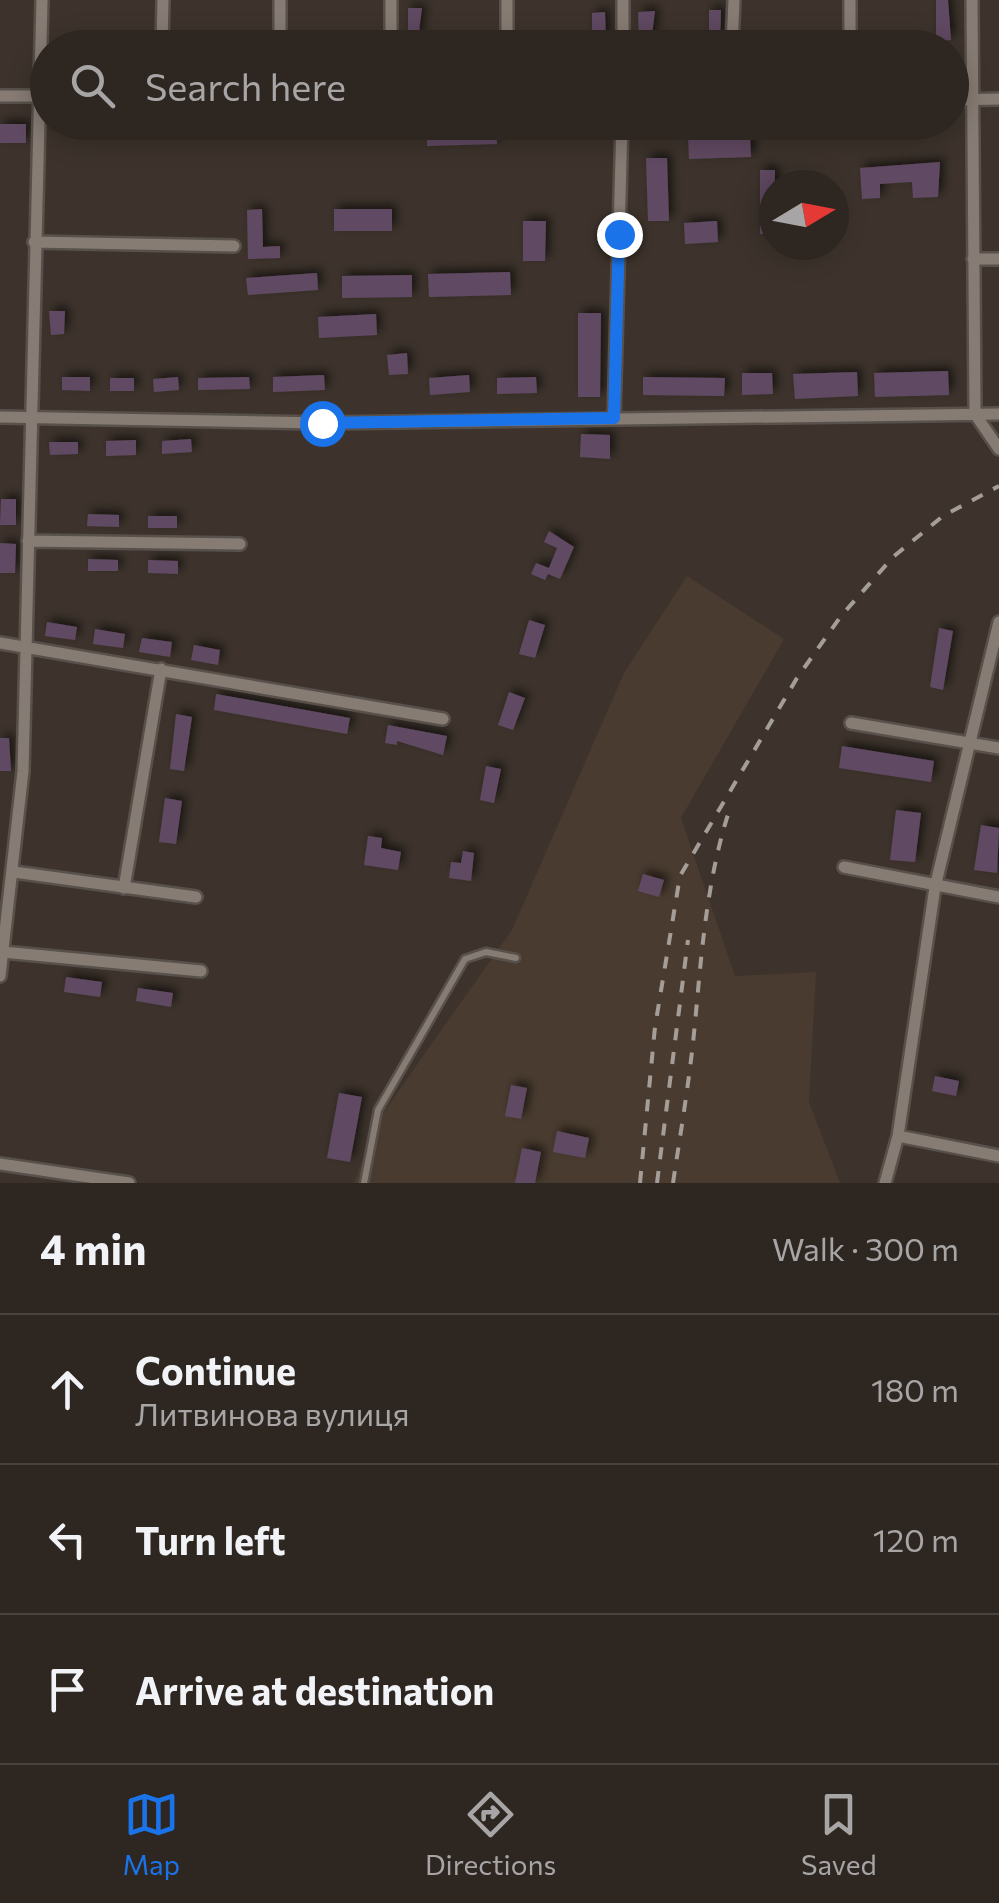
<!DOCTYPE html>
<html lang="en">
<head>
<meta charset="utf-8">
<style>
  body { margin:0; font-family:Commissioner,sans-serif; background:#3a322e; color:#f1f3f6 }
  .compass { position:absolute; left:759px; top:170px; width:90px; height:90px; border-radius:50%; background:#2e2621; box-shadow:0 5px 25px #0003; rotate:80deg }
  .stop { position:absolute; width:30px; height:30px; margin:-22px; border:8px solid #1a73e8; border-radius:50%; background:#fff }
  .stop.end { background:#1a73e8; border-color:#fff; box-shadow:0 2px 10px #0008 }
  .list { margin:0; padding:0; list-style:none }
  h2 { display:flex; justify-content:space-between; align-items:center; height:130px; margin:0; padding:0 40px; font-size:42px }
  h2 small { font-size:32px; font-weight:400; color:#a7a5a5 }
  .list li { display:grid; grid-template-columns:65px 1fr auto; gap:30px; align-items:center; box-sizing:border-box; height:150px; padding:0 40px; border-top:2px solid #49433f }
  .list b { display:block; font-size:38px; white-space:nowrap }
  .list p { margin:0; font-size:32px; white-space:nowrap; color:#a7a5a5 }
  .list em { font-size:32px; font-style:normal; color:#a7a5a5 }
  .icon { flex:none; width:55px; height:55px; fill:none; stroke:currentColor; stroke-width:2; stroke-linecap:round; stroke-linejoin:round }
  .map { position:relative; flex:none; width:999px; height:1183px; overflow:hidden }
  .search { position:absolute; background:#2e2621; box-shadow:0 5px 25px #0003; left:30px; right:30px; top:30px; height:110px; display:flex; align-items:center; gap:25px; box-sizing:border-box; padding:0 35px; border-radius:55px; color:#a7a5a5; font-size:38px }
  .sheet { height:580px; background:#2e2621 }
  nav { display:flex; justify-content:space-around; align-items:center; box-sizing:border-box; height:140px; border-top:2px solid #49433f; background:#2e2621; font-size:28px; color:#a7a5a5 }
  nav a { display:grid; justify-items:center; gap:5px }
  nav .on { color:#1a73e8 }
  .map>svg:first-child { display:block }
</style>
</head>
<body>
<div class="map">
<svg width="999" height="1183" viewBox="0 0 999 1183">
  <defs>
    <filter id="shadow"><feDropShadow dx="4.5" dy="-4.5" stdDeviation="5" flood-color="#0009"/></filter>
  </defs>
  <rect width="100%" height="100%" fill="#3d332c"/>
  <path fill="#493b2f" d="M687,576L784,639L681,818L735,976L816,972L809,1102L840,1183H354L378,1120L512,930L624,673Z"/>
  <path fill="#614a62" filter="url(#shadow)" d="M936,0H948L951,40L936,41Z
    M408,8H422L418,39H408Z
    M709,10H721L720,43H709Z
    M655,11L651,43L639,42L638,12Z
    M605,12L606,44H592V13Z
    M0,124H26V143H0Z
    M496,124L497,144L427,146V126Z
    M750,135L751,157L689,159L688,137Z
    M646,158H667L669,221H648Z
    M940,162L938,197L913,198L912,182L880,184V198L862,199L860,168Z
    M760,170H775L774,234H760Z
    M262,209L263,247L280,246V258L248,259L247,210Z
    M334,209H392V231H334Z
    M523,221H546L545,261H523Z
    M717,221L718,242L685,244L684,223Z
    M510,272L511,295L429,297L428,274Z
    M317,273L318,290L248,295L246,278Z
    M412,275V297L342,298V276Z
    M49,311H65L64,334L51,335Z
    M578,313H601L600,397H578Z
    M376,314L377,335L319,338L318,317Z
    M407,353L408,374L389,375L387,355Z
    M948,371L949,395L875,397L874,373Z
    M857,372L858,396L795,399L793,374Z
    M742,373H772L773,394L742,395Z
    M324,375L325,390L273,392V377Z
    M469,375L470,392L430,395L429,378Z
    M62,377H90V391L62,390Z
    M178,377L179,390L154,392L153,379Z
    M249,377L250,389L198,390V378Z
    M536,377L537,393L497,394V378Z
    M643,377L725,378L724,396L643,395Z
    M110,378H134V391H110Z
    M581,434L610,435V459L580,457Z
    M191,439L192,452L162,454V441Z
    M136,440V455L106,456V441Z
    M49,442H78V454L50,455Z
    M1,499H16V525H0Z
    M88,514L119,515V527L87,526Z
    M148,516H177V528H148Z
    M549,531L574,547L560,579L548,574L545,580L531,574L536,563L549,568L557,548L544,542Z
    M0,543L16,544L15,573H0Z
    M88,559L118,560V571H88Z
    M148,560L178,561V574L148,573Z
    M529,620L545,625L535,658L519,654Z
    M47,622L77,627L75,640L45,636Z
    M939,628L953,631L943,690L930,687Z
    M95,629L125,634L123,648L93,644Z
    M142,638L172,642L170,657L139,652Z
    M194,645L220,650L218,665L191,660Z
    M509,692L525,698L513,730L498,725Z
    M216,694L350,718L347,734L214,710Z
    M176,714L192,717L184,771L170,769Z
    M388,725L447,736L443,755L397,741V745L385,743Z
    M0,738H9L11,771H0Z
    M842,746L934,761L931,782L839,768Z
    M486,766L501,769L494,803L480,800Z
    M165,798L182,801L176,844L159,842Z
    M896,810L921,813L915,862L890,860Z
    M981,825L999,828L997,873L974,870Z
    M368,836L382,838L381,848L401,852L398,870L364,865Z
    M463,851L474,853L471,881L449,878L451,862L461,863Z
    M643,874L664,880L659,897L638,891Z
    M66,977L102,982L100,997L64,992Z
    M138,988L173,993L171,1007L136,1001Z
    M935,1076L959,1081L956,1096L932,1091Z
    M511,1085L527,1088L521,1119L505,1116Z
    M339,1093L362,1097L350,1162L327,1158Z
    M557,1131L589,1138L585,1158L553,1152Z
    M522,1148L541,1152L535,1183H515Z"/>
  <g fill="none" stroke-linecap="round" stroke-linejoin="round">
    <defs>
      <path id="lane" d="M364,1183L378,1110L465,959L486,952L516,958"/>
      <path id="street" d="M972,0L975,414L999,449
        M162,48L163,0
        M280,48V0
        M391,48V0
        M507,48V0
        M623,48V0
        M732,48L734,0
        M850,48V0
        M0,96H46
        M952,100L999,99
        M34,242L234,246
        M973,259H999
        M0,417L322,423L999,414
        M614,419L622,122
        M28,541L240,544
        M0,643L443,719
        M851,723L999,748
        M844,867L999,897
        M14,872L196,897
        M124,888L161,669
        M3,952L201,971
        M0,976L23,771L42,0
        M898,1136L999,1156
        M0,1164L129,1183
        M885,1183L898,1136L935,887L999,622"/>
    </defs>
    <use href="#lane" stroke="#58504a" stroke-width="11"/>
    <use href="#street" stroke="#58504a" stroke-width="16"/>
    <use href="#lane" stroke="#877c74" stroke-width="6"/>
    <use href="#street" stroke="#877c74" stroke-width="11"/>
    <path stroke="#a59e98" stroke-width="4" stroke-dasharray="12 12" stroke-linecap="butt" d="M640,1183L655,1027L680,876L797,678L841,616L893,557L943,516L999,486
      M657,1183L688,940
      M673,1183C681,1130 690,1077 695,1023C702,948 707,877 731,805"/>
  </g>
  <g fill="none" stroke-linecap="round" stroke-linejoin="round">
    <path stroke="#1a73e8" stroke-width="12" d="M322,423L614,418L619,234"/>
  </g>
</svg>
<svg class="compass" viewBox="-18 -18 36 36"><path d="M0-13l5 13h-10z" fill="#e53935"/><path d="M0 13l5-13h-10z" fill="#a7a5a5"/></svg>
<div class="stop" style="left:322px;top:423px"></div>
<div class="stop end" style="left:619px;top:234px"></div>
<div class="search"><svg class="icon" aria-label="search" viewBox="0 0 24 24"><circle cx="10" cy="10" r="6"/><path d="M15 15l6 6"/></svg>Search here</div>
</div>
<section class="sheet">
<h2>4 min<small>Walk · 300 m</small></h2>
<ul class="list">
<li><svg class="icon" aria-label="ahead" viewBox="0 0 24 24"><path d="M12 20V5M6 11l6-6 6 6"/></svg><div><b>Continue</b><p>Литвинова вулиця</p></div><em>180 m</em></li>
<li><svg class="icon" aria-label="left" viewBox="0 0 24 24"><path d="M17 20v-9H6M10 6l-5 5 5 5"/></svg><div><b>Turn left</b></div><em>120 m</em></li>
<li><svg class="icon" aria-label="arrive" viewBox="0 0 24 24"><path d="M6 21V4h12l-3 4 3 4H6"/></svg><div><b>Arrive at destination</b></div></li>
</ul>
</section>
<nav>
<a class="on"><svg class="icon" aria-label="map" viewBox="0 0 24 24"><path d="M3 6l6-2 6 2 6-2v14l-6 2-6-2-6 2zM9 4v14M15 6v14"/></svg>Map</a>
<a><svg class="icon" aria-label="directions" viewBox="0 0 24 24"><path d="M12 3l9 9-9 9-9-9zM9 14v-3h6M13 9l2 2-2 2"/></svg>Directions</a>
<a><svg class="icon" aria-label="saved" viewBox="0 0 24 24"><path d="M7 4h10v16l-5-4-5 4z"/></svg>Saved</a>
</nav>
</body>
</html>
